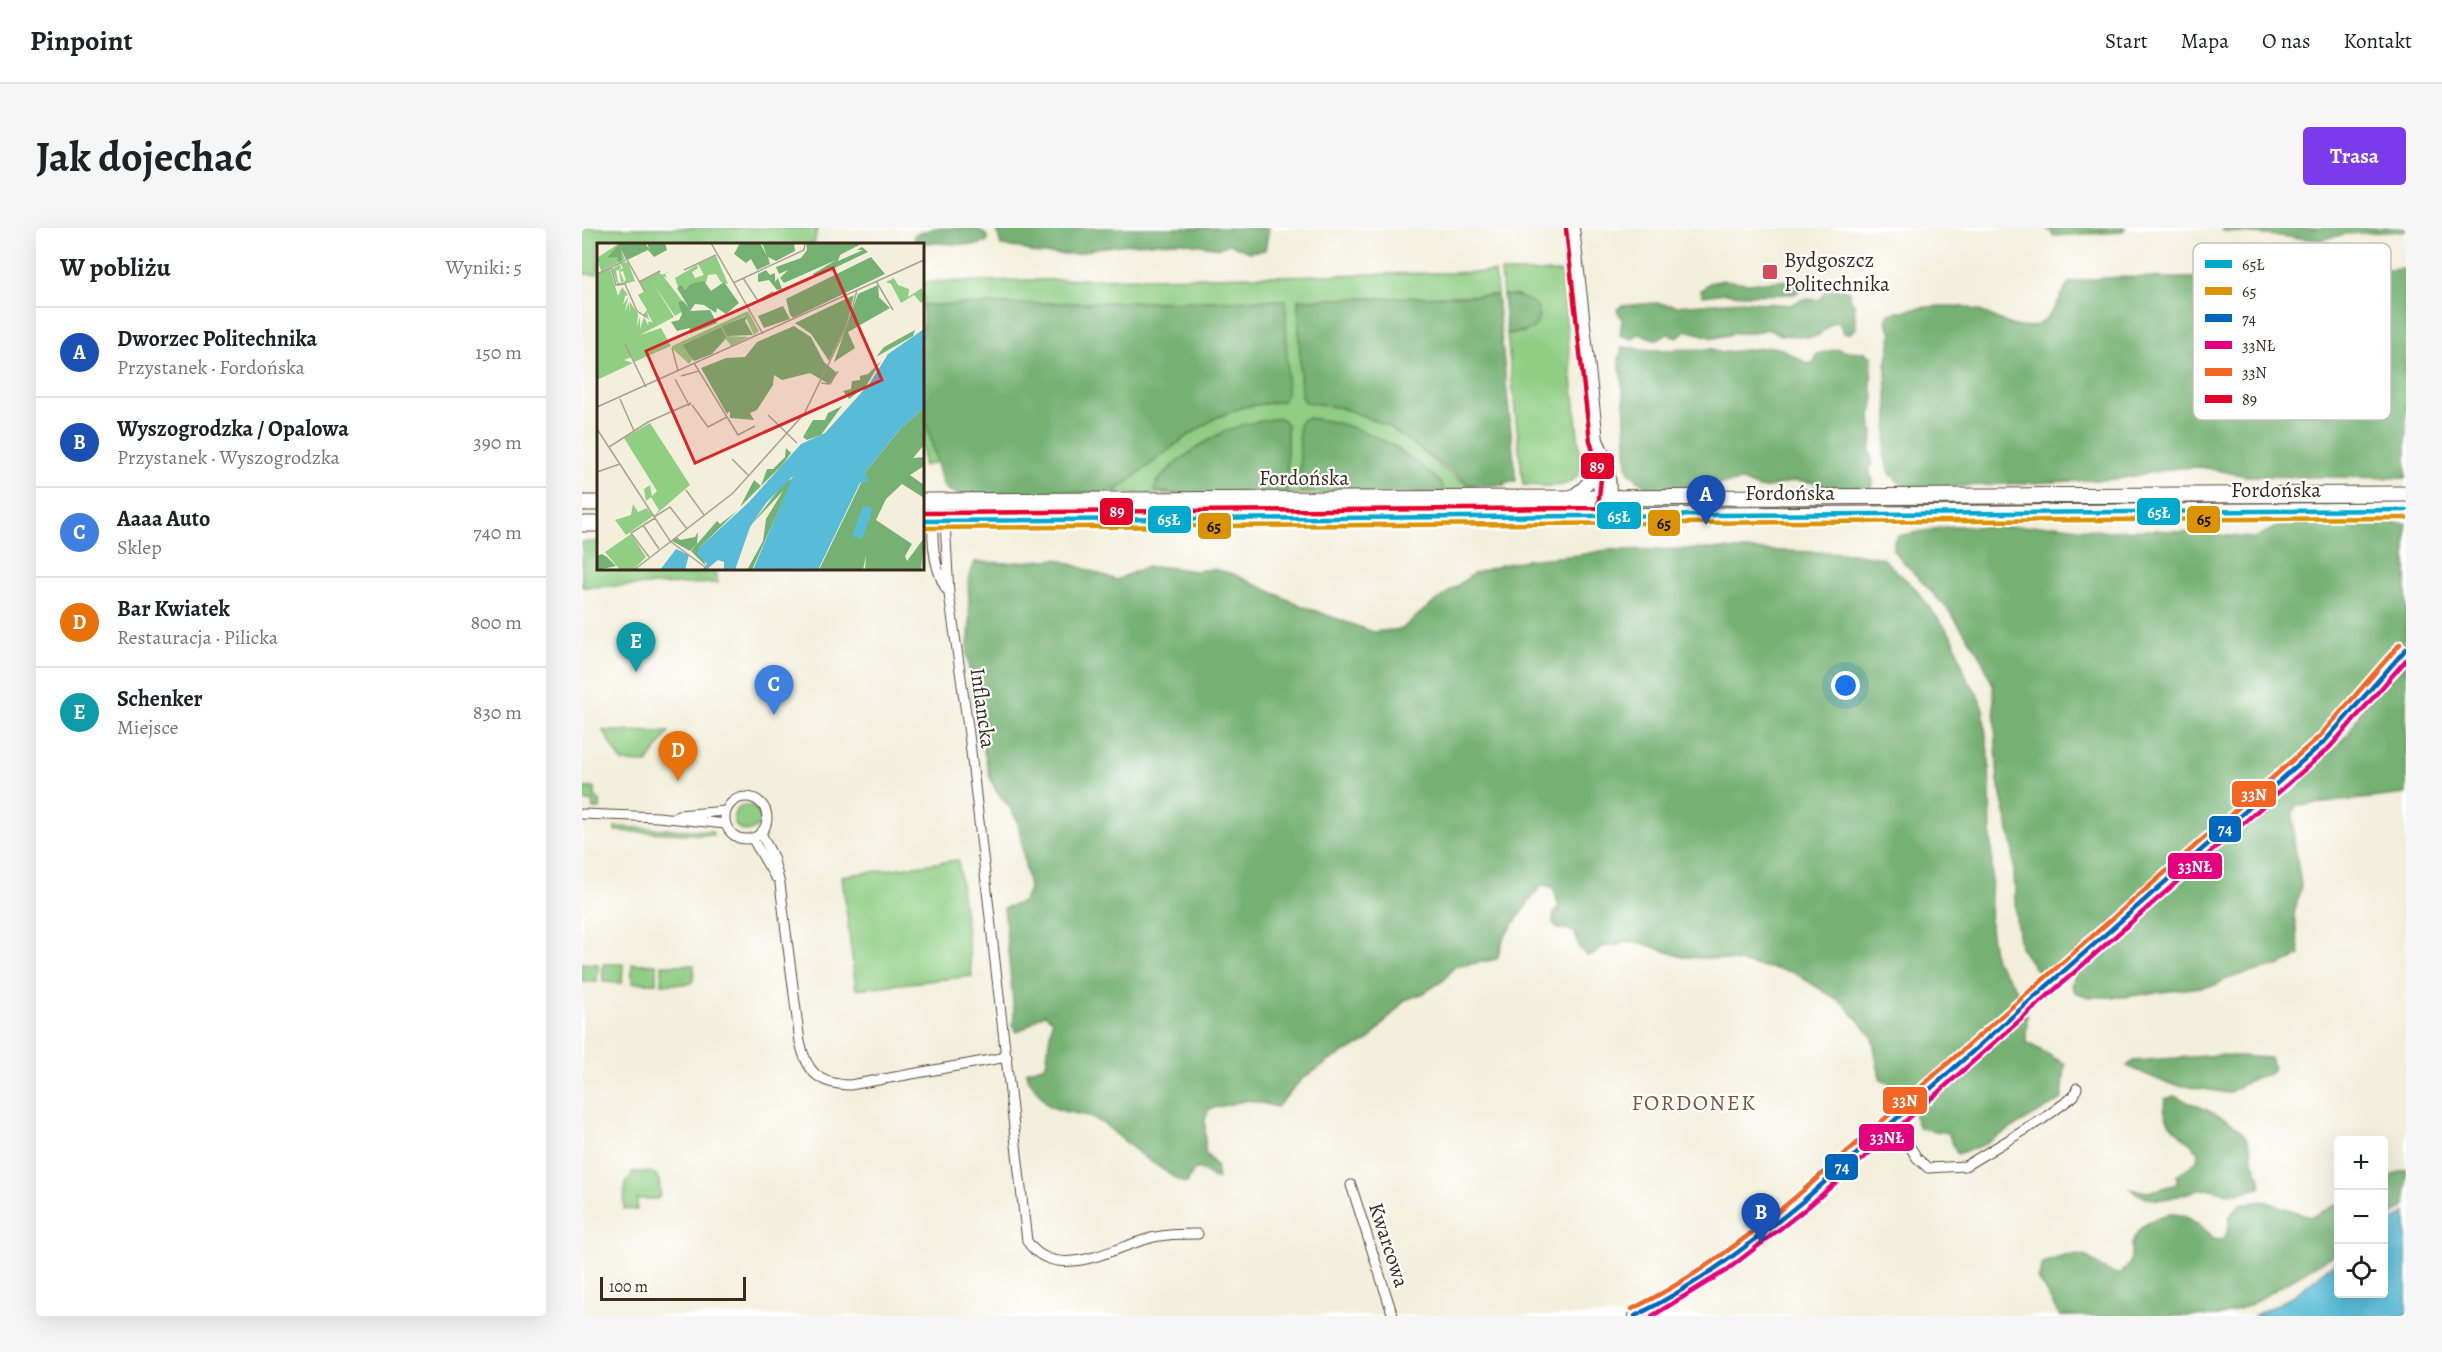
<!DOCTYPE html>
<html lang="pl">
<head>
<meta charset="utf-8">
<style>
  body { margin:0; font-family:Alegreya,serif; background:#f6f6f6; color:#202124 }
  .controls { position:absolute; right:18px; bottom:18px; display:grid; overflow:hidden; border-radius:6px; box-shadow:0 6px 24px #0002 }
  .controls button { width:54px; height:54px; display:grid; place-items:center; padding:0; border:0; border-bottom:2px solid #e0e0e0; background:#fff; color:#202124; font:30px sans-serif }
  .scale { position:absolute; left:18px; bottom:15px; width:146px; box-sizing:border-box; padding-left:6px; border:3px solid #3b2a1e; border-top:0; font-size:16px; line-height:21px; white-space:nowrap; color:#3b2a1e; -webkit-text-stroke:4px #fff; paint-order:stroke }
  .you { position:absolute; left:1264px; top:458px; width:21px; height:21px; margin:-15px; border:4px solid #fff; border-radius:50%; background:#1a73e8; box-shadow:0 0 0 9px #1a73e833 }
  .badge { display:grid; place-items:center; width:39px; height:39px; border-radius:50%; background:#7c3aed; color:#fff; font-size:20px; font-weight:700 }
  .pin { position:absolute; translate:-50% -50px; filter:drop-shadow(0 2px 3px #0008) }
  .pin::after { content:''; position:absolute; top:32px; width:21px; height:18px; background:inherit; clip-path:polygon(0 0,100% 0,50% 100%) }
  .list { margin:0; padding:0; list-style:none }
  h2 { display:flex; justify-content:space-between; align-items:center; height:78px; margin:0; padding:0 24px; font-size:26px }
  h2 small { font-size:20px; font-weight:400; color:#757577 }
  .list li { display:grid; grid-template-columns:39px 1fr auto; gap:18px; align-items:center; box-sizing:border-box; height:90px; padding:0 24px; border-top:2px solid #e0e0e0 }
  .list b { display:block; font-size:22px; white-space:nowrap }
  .list p { margin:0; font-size:20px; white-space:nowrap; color:#757577 }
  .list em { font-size:20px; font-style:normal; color:#757577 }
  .icon { flex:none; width:33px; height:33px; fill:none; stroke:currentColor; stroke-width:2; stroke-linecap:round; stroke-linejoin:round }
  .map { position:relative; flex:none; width:1824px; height:1088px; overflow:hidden; border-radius:6px }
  header { display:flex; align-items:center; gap:36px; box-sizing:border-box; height:84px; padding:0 30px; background:#fff; border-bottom:2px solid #e0e0e0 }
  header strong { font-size:28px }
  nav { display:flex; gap:33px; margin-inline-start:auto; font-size:21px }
  .intro { display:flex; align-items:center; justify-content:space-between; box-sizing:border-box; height:144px; padding:0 36px }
  h1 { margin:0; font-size:42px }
  .button { padding:15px 27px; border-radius:6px; background:#7c3aed; color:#fff; font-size:21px; font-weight:700 }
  main { display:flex; gap:36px; padding:0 36px }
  aside { flex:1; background:#fff; border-radius:6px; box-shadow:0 6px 24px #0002 }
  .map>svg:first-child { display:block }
</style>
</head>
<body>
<header>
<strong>Pinpoint</strong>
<nav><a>Start</a><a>Mapa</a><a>O nas</a><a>Kontakt</a></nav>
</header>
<div class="intro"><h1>Jak dojechać</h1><a class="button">Trasa</a></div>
<main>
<aside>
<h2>W pobliżu<small>Wyniki: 5</small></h2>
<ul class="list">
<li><span class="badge" style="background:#1a4fb4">A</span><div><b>Dworzec Politechnika</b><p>Przystanek · Fordońska</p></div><em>150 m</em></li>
<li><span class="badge" style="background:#1a4fb4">B</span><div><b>Wyszogrodzka / Opalowa</b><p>Przystanek · Wyszogrodzka</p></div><em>390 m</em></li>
<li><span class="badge" style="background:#3f7fe0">C</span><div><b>Aaaa Auto</b><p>Sklep</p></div><em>740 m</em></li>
<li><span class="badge" style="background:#e8710a">D</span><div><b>Bar Kwiatek</b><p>Restauracja · Pilicka</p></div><em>800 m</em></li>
<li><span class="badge" style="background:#0f9aa8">E</span><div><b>Schenker</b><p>Miejsce</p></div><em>830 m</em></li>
</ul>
</aside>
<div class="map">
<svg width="1824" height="1088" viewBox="0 0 1824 1088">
  <rect width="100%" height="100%" fill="#fff"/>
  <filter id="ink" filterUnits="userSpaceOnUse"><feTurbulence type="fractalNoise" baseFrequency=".0167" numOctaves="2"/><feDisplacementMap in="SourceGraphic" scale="12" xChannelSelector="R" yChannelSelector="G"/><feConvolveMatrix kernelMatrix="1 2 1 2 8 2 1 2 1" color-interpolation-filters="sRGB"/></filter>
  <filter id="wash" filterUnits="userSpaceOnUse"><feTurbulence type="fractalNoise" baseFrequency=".008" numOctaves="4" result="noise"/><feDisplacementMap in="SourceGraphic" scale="24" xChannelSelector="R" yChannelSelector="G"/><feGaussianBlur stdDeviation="1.35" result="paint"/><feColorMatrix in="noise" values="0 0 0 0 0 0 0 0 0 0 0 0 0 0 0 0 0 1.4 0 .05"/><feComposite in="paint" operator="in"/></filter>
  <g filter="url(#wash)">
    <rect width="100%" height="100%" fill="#f3efdc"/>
    <path fill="#90ce84" stroke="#667c51" stroke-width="1.5" d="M0,0H235L232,16H16V46H0Z
      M913,44L915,67L716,72L719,169C730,177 745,177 758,180C774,184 788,189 802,196C833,211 860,247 890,258V261L871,265H829L816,220C787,204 758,194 726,190L717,197L719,266H705V197L632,209L615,220L574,254L612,267L531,265L601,211L633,190L661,179L701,173L705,165L704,72L341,77L340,54Z
      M919,44H979L999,236C996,265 963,257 941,257L925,106L944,104L938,68L921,67Z
      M340,196H345L355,234L341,238Z
      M1824,271V278L1314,279L1312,275Z
      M1058,275H1293L1288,280L1058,282Z
      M0,314H16V340L132,341L136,355L0,359Z
      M21,503L87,504L65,535L40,534Z
      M0,560H13V568L18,573V581H11L10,573H0Z
      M152 590a13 13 0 1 1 26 0a13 13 0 1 1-26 0Z
      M33,599L130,603L131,607L33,603Z
      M376,632L390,748L274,761L260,648Z
      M0,735L16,736L15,754H0Z
      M21,736H41L40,755L21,754Z
      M50,736H74V755H50Z
      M80,737H112L111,753L107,756H80Z
      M50,944C74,944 78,942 78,968H76V971H55V982L42,981L43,955L50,947Z"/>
    <path fill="#74b172" stroke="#586e48" stroke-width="1.5" d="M353,0H395L406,9L405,14L395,17L333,14L332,7Z
      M415,0H687L683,22L667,24L648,16L637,20L599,14L548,16L515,20L494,26H456L438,20L419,18Z
      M1465,0H1543L1540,4L1472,8Z
      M1640,0H1824V3L1763,6L1739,12L1641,3Z
      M1824,41V250L1664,248L1619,239L1595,240L1535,251L1338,260L1321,258L1308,245L1302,228L1306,193L1304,138L1310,105L1304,92L1307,86C1335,79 1368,74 1395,82C1413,87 1428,102 1448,99C1469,96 1477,70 1487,55C1529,45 1571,51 1614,50C1632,50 1650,45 1669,44C1721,41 1772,44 1824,41Z
      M1243,50L1253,52V55L1251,57C1237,58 1224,56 1213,66L1159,67L1144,65L1121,68L1119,63L1127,55L1142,52L1165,55Z
      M1262,61L1267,63L1268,70L1272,76L1274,100L1269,105H1262L1257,95L1252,94L1235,108L1228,109L1200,107L1185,101L1172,105H1154L1132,110L1104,102L1096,109H1090L1087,105L1076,112L1057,106L1050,111L1038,107L1040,91L1035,82L1039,78L1074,75L1094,78L1160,73L1208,77L1221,71L1237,72L1244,63Z
      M915,67L934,253L923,254V257H888L804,197L760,180L723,174L719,169L716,72Z
      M921,67C941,68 970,75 951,101L925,106Z
      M704,72L705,165L701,173L661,179L633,190L601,211L531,265L377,267L365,262L360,254L345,197L341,196L340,77Z
      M1040,119L1069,122L1131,121L1138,125L1189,119L1200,121L1226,136L1232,134L1235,126L1256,121L1261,123L1284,124V127L1290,128L1289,159L1292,169L1289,190L1291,207L1288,222L1290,235L1287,242L1291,253L1289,260L1283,264L1248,263L1237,255L1212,253L1185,260H1177L1160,253L1138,256L1132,261L1122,255L1105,259L1070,261L1063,258L1047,244L1045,238L1042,169L1037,131Z
      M697,190L702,192L705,197V266L612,267L572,263C575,243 631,207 651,200C666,194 681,193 697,190Z
      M726,190C774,195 806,212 844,242C850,248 861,253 862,262L860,264L719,266L717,197L720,192Z
      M1738,295H1824V409L1742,505L1472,745L1454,742L1438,719L1434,691L1431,619L1416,554L1411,457L1397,425L1368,384L1316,328L1311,322L1312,313L1316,308L1369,298L1439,299L1473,297L1521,303L1575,302L1672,310L1701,296Z
      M1129,321L1271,325L1300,330L1332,359L1371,410L1385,451L1394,463L1401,481L1407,534L1410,640L1408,700L1413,732L1435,761L1445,787L1444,814L1483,836L1480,871L1401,917L1375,926L1366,905L1337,900L1323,866L1298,850L1290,808L1261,775L1211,744L1138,731L1101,729L1059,715L1043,713L1036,717L1019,719L1011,727L1005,728L997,720L993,705L985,701H976L971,694L972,686L977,678L971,659L959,657L922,709L915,731L872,739L862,752L842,765L823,772L786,813L752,830L720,851L695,879L666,872L627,881L623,892V925L634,937L636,951H632L618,941H613L605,955L599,954L559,927L522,896L506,888L481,883L467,878L446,851L445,843L464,837L470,792L463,786C451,790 447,801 434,804L431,797L432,785L422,680L441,674L447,661L436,594L429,581L414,563L408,549L392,478L385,425L388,399L386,352L393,334L425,335L475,331L534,352L563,339H583L613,343L631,341L651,346L720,378L791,404L820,401L842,382L891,346L920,337L943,332L997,327L1024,322Z
      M1824,435V566L1715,578L1711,582L1712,613L1719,657L1712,687L1718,727C1693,745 1659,741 1634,757L1541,769H1506L1493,764L1490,757L1493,747L1523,727L1540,705L1552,686L1615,638L1633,618L1729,535L1749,523L1767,505L1781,479Z
      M1638,827L1688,830L1692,840L1687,846L1672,850L1646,865L1584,855L1545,838L1551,833Z
      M1592,868C1613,877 1658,892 1667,915C1669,920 1669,927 1671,933C1675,942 1680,950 1678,960C1667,963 1657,966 1646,965C1640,965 1634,961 1628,961C1597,962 1577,984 1549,961L1566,964L1595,956V947L1614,934L1617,924C1602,906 1578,899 1583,871Z
      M1824,941V977L1802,994V951Z
      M1682,973L1729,989L1756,976V1024L1666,1078L1637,1088H1478L1456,1051L1461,1035C1475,1030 1494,1022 1508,1031C1520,1039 1521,1043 1537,1046C1557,1032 1544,1027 1552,1010C1560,993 1587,980 1604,989C1615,994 1625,1005 1634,1012L1642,1011L1647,999V989L1659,976Z"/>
    <path fill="#58bbd7" stroke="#4a727a" stroke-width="1.5" d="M1824,984V1088H1671L1710,1069L1756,1032V1066H1802V1000Z"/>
  </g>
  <g filter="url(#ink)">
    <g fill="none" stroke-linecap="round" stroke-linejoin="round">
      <defs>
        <path id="minor" d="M353,273L363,293L367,366L387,506L445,1013C472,1055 529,1021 565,1011C581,1006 599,1006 616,1006
          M353,273C349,303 349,334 364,361
          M143 590a21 21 0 1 1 42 0a21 21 0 1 1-42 0Z
          M0,586L76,589L144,596
          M96,587L144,583
          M179,605L191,629L198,656L218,814C225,844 236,856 268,857L425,829
          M170,610L193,649
          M1312,893L1335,930L1346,940L1383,938L1461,891L1492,868L1495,860
          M769,957L811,1088"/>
        <path id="tertiary" d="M991,0L1015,212C1011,238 1019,261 1022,287
          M1015,212C1025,232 1032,255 1025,277
          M989,269L1000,261L1014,246
          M1053,1088C1115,1059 1168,1017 1221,973L1743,513L1824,421"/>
        <path id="primary" d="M340,273L1824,266
          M0,275H16
          M340,293L1824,282
          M0,296H16"/>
      </defs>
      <use href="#minor" stroke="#57483a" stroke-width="11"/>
      <use href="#tertiary" stroke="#57483a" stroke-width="14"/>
      <use href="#primary" stroke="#57483a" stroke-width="17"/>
      <use href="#minor" stroke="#fff" stroke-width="9"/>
      <use href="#tertiary" stroke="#fff" stroke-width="12"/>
      <use href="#primary" stroke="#fff" stroke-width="15"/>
      <defs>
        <path id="bus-1" d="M340,293L1824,282"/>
        <path id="bus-2" d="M340,300L1824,290"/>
        <path id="bus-3" d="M1053,1088C1115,1057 1168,1017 1221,973L1743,513L1824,421"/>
        <path id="bus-4" d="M1070,1088L1145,1042L1226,979L1748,519L1824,432"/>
        <path id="bus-5" d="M1050,1081C1111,1051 1164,1011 1216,967L1738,508L1818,416"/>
        <path id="bus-6" d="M340,285L1016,280L1019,250L1008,213L984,1"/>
      </defs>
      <use href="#bus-1" stroke="#fff" stroke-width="9"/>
      <use href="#bus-2" stroke="#fff" stroke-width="9"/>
      <use href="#bus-3" stroke="#fff" stroke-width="9"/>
      <use href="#bus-4" stroke="#fff" stroke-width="9"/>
      <use href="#bus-5" stroke="#fff" stroke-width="9"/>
      <use href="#bus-6" stroke="#fff" stroke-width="9"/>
      <use href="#bus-1" stroke="#00a9ce" stroke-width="4.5"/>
      <use href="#bus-2" stroke="#db9304" stroke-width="4.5"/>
      <use href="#bus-3" stroke="#0065bd" stroke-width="4.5"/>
      <use href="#bus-4" stroke="#e5007d" stroke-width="4.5"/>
      <use href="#bus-5" stroke="#f26522" stroke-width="4.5"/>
      <use href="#bus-6" stroke="#e4002b" stroke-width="4.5"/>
    </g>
  </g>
  <rect fill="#d1495b" stroke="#fff" stroke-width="2" x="1180" y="36" width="16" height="16" rx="3"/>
  <g text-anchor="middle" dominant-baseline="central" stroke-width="4.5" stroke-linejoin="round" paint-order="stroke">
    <g font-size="21" fill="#3b2a1e" stroke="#fff" text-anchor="start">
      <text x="1202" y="32">Bydgoszcz<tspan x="1202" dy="24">Politechnika</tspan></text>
    </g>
    <g font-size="21" fill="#3b2a1e" stroke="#fff">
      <text x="722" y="250">Fordońska</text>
      <text x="1694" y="262">Fordońska</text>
      <text x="1208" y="265">Fordońska</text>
      <text transform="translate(401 480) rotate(82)">Inflancka</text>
      <text transform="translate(807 1017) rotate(72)">Kwarcowa</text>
    </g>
    <g font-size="22" letter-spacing="1.5" fill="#765839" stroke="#fff">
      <text x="1112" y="875">FORDONEK</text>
    </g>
  </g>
  <g transform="translate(15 15)">
    <rect width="327" height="327" fill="#f3efdc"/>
    <path d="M21,1L28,16L4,28L0,15ZM119,13L131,41L124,39L119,31L111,32L109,40L93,41L88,47L81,44L78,35L100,22L101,25L95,29L98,35L107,32L101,21ZM31,19L38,38L21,43L15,26L23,21L24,26L19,28L21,38L22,40L27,39L29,37L26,28L23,29L27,38L24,39L22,28L26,25L23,20ZM13,25L21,53L25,44L31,52L28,53L26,62L31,54L28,69L32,59V71L33,59L41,71L40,84L43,74V86L47,74L51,82L52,78L56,80L50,69L52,77L46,72L50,67L41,52L48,48L43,39L62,29L65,32L73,28L68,31L70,35L66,33L91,65L81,59L86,68L78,73L57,42L77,74L43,92L64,85L74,103L37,119L35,114L27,117L36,120L0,137V31ZM297,35L301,42L312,46L311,54L325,45L327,57L324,60L317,52L304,60L294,41L289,39ZM151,68L162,88L157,92L148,73L126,83L130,93L152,94L134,103L129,96L116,110L128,94L124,84L85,102L96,116L92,121L76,106L75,103ZM53,180L93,242L57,273L62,267L54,254L49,258L47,246L53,242L55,253L60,248L27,195ZM36,261L41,269L50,265L56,273L29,292L18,277L34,272ZM34,291L49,314L36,327H23L8,309Z" fill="#90ce84"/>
    <path d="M23,0H48L52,6L50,0H68L70,7L57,14L51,7L30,17L24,7L25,18L21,19V14L10,15ZM143,0H163L170,13L165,0H197L198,8L179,18L171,14L173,21L160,27L154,16L149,20L137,11ZM209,0H266L243,12L241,18L266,7H260L265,4L271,9L227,30L217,34L216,31L239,17L187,40L183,35L191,27L182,31L179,24L204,15L210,7ZM274,14L288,31L196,75L193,72L189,56ZM169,27L173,32L178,30V39L181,35L185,46L180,47L172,37L161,39V31ZM107,38L114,48L127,39L142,60L129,71L120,65L119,70L107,62L98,61L93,68L113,67L120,80L92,91L93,85L80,88L74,79L82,77L85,71L81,59L86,58L92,65L80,45L84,42L88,47L93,41ZM281,42L282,54L293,65L251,89L258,105L237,119L261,51ZM257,52L250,81L232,118L214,91L198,80ZM186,63L193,76L167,85L161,73ZM150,73L148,78L156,92L130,93L125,83ZM197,83L214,94L227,119L240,130L232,141L213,130L185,137L177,132L176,142L160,167L153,170L157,177L133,175V168L130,171L104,125L129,115L148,114L160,99ZM124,84L129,94L115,111L97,118L85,102ZM318,87L316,93L279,114L287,104ZM284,118L269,143L252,156L246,148L254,146L255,138L263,137V133L271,131ZM245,163L224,192L210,197L206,194L216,177H228L231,170ZM327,165V202L316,215L327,214V223L313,232L327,242V255L305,241L289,256L279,277L315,301L308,313L310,318L327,295L324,327H268L269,312L266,327H222L264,240L269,237L268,230L303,186ZM189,205L194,210L186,221L143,264L157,237L164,243L170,226H176L188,214ZM196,235L155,327H150L166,298L169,276L186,248L154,282L187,240ZM140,268L102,305L109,323L94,308L120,278L123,281ZM101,289L100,301L93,308L75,298L80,294L83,297L98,294ZM5,311L10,314L19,323L0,327V313Z" fill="#74b172"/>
    <path d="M327,86V165L302,187L268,230L272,238L263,240L221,327H156L196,233L169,260L153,284L138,327H127V319L121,317L109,327H105L110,321L100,311L102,305L152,259L204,201L228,190L273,140L291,111ZM266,263L274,264V272L265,296L255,293ZM79,306L92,312L88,327H63Z" fill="#58bbd7"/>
    <path fill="none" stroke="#a9a090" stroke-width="1.5" d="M21,0L48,49M114,0L166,91M14,24L19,42L28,41L40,68L49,74M87,27L119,12M0,31L29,17M146,35L161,58L176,49M279,38L296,67M42,39L63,28M136,40L207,7L208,0M28,101L49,144M75,105L81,128M97,120L141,192L158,183M84,133L102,128M78,136L91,160M224,140L233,141L241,128M23,156L37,188M95,162L111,184L130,174M0,164L327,17M171,172L200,200M0,186L73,298L112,327M12,204L51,179L94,160L91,163M135,216L151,232M0,229L23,221M89,247L107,272M57,274L73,264L90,286M46,282L62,306M52,314L34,290L58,275M37,327L136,250L207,171L251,81L260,47"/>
    <path fill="#d62828" fill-opacity="0.15" stroke="#d62828" stroke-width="3" d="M236,25L285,137L98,220L49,108Z"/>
    <rect width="327" height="327" fill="none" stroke="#3b2a1e" stroke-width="3"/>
  </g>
  <rect x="1611" y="15" width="198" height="177" rx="9" fill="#fff" stroke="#c4bfbc" stroke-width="1.5"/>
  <rect x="1623" y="32" width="27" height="8" fill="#00a9ce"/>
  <rect x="1623" y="59" width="27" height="8" fill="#db9304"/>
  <rect x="1623" y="86" width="27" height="8" fill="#0065bd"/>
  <rect x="1623" y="113" width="27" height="8" fill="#e5007d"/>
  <rect x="1623" y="140" width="27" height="8" fill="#f26522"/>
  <rect x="1623" y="167" width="27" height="8" fill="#e4002b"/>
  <g font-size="16" fill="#3b2a1e">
    <text x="1660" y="42">65Ł</text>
    <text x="1660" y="69">65</text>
    <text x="1660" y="96">74</text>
    <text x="1660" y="123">33NŁ</text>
    <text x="1660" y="150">33N</text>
    <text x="1660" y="177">89</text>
  </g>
  <g stroke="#fff" stroke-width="2">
    <rect x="998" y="224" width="35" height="28" rx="6" fill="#e4002b"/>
    <rect x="517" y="269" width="35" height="29" rx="6" fill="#e4002b"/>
    <rect x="1554" y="269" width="45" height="29" rx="6" fill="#00a9ce"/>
    <rect x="1014" y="273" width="46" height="29" rx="6" fill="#00a9ce"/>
    <rect x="565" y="277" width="45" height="29" rx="6" fill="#00a9ce"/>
    <rect x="1604" y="277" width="35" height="29" rx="6" fill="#db9304"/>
    <rect x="1065" y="281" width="34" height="28" rx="6" fill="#db9304"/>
    <rect x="615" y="284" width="35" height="28" rx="6" fill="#db9304"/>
    <rect x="1649" y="552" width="46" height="28" rx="6" fill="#f26522"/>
    <rect x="1626" y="587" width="34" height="28" rx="6" fill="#0065bd"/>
    <rect x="1585" y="624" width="56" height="28" rx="6" fill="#e5007d"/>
    <rect x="1300" y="858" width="46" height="29" rx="6" fill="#f26522"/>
    <rect x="1276" y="895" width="57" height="29" rx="6" fill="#e5007d"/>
    <rect x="1242" y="925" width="35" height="28" rx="6" fill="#0065bd"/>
  </g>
  <g font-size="16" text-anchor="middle" font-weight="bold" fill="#fff">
    <text x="1015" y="244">89</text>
    <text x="535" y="289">89</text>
    <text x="1577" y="290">65Ł</text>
    <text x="1037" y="294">65Ł</text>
    <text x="587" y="297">65Ł</text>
    <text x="1672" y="572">33N</text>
    <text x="1643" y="607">74</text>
    <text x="1613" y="644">33NŁ</text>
    <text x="1323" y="878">33N</text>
    <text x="1305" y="915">33NŁ</text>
    <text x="1260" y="945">74</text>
  </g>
  <g font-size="16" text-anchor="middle" font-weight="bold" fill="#111">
    <text x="1622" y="297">65</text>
    <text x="1082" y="301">65</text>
    <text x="632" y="304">65</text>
  </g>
</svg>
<div class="controls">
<button>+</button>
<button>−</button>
<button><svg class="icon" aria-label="locate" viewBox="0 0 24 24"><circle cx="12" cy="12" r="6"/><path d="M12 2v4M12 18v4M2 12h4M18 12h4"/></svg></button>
</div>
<div class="scale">100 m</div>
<div class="you"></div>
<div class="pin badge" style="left:1124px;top:297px;background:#1a4fb4">A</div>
<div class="pin badge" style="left:1179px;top:1015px;background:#1a4fb4">B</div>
<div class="pin badge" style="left:192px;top:487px;background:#3f7fe0">C</div>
<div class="pin badge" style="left:96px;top:553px;background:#e8710a">D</div>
<div class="pin badge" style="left:54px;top:444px;background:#0f9aa8">E</div>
</div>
</main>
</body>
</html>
